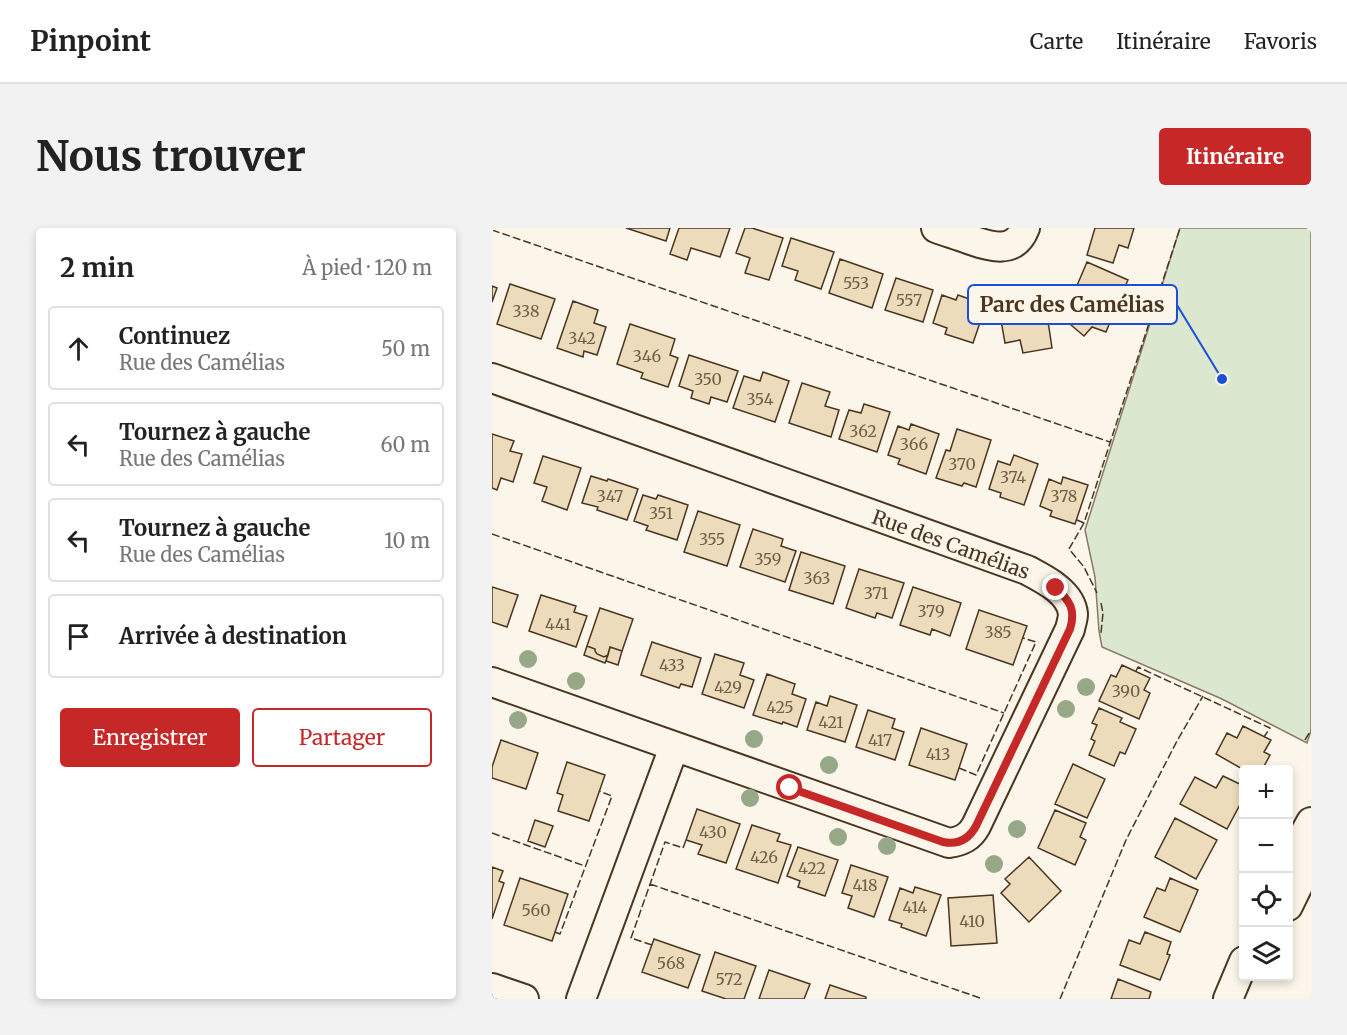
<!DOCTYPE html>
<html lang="fr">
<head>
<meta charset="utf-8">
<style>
  body { margin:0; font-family:Merriweather,serif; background:#f2f2f2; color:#222 }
  .controls { position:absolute; right:18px; bottom:18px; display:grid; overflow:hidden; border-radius:6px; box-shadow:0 3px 9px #0003 }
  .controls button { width:54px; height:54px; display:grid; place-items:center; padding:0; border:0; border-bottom:2px solid #e0e0e0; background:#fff; color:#222; font:30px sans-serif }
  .stop { position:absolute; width:18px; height:18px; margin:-14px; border:4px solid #c62828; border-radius:50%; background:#fff }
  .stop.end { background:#c62828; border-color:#fff; box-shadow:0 2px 6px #0008 }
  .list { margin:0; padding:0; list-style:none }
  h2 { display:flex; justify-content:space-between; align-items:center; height:78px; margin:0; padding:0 24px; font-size:26px }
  h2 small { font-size:20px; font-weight:400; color:#767676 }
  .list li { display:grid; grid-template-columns:39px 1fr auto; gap:18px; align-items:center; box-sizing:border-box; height:84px; margin:0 12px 12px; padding:0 12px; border:2px solid #e0e0e0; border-radius:6px }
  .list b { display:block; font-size:22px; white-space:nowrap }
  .list p { margin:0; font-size:20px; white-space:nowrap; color:#767676 }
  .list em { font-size:20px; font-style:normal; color:#767676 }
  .actions { display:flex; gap:12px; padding:18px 24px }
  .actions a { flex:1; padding:14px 0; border:2px solid #c62828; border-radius:6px; text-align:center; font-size:21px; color:#c62828 }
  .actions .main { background:#c62828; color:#fff }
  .icon { flex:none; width:33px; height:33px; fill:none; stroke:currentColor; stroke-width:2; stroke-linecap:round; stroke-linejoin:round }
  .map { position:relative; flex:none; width:819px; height:771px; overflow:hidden; border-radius:6px }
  header { display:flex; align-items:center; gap:36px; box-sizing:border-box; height:84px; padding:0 30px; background:#fff; border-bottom:2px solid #e0e0e0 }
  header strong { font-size:28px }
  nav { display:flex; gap:33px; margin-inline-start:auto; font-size:21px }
  .intro { display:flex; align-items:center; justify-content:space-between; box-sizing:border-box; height:144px; padding:0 36px }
  h1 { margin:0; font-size:42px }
  .button { padding:15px 27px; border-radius:6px; background:#c62828; color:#fff; font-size:21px; font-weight:700 }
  main { display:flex; gap:36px; padding:0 36px }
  aside { flex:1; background:#fff; border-radius:6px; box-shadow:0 3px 9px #0003 }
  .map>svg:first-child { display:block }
</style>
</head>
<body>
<header>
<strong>Pinpoint</strong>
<nav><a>Carte</a><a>Itinéraire</a><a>Favoris</a></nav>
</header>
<div class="intro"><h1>Nous trouver</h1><a class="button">Itinéraire</a></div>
<main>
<aside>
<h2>2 min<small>À pied · 120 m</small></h2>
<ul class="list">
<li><svg class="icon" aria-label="ahead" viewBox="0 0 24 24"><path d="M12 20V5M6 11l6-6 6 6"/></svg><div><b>Continuez</b><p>Rue des Camélias</p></div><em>50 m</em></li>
<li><svg class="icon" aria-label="left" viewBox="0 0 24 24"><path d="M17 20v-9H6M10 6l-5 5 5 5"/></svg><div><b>Tournez à gauche</b><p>Rue des Camélias</p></div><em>60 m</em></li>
<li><svg class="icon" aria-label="left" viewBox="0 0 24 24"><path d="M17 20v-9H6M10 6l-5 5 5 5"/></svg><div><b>Tournez à gauche</b><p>Rue des Camélias</p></div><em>10 m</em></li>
<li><svg class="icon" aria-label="arrive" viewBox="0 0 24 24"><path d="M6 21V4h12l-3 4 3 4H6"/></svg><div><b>Arrivée à destination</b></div></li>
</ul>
<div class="actions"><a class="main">Enregistrer</a><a>Partager</a></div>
</aside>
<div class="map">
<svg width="819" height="771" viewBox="0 0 819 771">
  <rect width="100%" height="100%" fill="#fbf6e9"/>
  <path fill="#dce7d0" stroke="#887966" stroke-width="1.5" d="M688,0H819V503L815,515L730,471L610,419L607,403L603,349L593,302Z"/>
  <path fill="#ecdcbc" stroke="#4a3520" stroke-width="1.5" d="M134,0H178L174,13Z
    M187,0H238L228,29L199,20L195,32L178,26Z
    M253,0H260L291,10L277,52L253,45L258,30L244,25Z
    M603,0H642L636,20L627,17L621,35L595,27Z
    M299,10L342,24L329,61L303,52L306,43L290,38Z
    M348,31L391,46L380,80L337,65Z
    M595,34L636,52L629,67L643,72L635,90L622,84L614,104L600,99L592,108L566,86L576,73L578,74Z
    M404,50L441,62L431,94L393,82Z
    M18,56L63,71L49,111L5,96Z
    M0,58L5,60L0,74Z
    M450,67L464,72L466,67L494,77L481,115L453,106L455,100L441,95Z
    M81,73L106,82L102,95L114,99L105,127L92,123L91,129L65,120Z
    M554,80L560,120L531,125L528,112L513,115L508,87Z
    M138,96L183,111L178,127L186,130L176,159L149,150L151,145L125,136Z
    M197,127L246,143L235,174L219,169L217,176L199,170L201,163L187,158Z
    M271,144L297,153L283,194L241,180L252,148L268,153Z
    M310,155L338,164L333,178L347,182L339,209L297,195Z
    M372,176L398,184L385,224L347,211L357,182L369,185Z
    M419,196L447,206L434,246L406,236L408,231L396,227L406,198L417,202Z
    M465,201L499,212L484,259L472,255L470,258L444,250L454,222L458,223Z
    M0,206L22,213L18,223L30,226L21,254L9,250L5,262L0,260Z
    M522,227L546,236L532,277L508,269L509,265L497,261L506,233L518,237Z
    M51,228L89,240L75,282L50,273L55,259L42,255Z
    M99,248L115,253L116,251L146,261L135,292L105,282L106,279L90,275Z
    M571,249L596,257L583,296L558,288L560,283L548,278L557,251L569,256Z
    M151,267L164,271L166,267L196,277L185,312L154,302L156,298L142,293Z
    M206,283L248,297L235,338L192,324Z
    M261,301L291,311L289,318L304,323L293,354L248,339Z
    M309,324L353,338L341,376L297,362Z
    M367,341L412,355L400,390L385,385L383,390L354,380Z
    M0,359L26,367L15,399L0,394Z
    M421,359L469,375L458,408L440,401L438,407L408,397Z
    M49,367L84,378L82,384L95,388L84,419L37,403Z
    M108,380L141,391L130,423L118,419L116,427L112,429L105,426L103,423V421L95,418Z
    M487,382L535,398L521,437L474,421Z
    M160,414L209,430L200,459L189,456L187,460L149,447Z
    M95,418L103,421V423L105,426L112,429L116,427L113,435L92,427Z
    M118,419L130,423L126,437L114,433Z
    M223,426L252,435L248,447L262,452L252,480L210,466Z
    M630,437L658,450L652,462L658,465L647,491L607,473L619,447L624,449Z
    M275,446L303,456L300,466L314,471L305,499L291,494L290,496L261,487Z
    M338,468L365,477L353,514L315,502L324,474L335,478Z
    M607,480L630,490L628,494L644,501L633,526L628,524L622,538L597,527L603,513L599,511L605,497L600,495Z
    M376,482L403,491L400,500L412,504L403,532L364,519Z
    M751,498L779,512L772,524L778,527L770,542H752L724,526L735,505L745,510Z
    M429,500L475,516L463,552L417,537Z
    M9,512L46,525L34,561L0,550V539Z
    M75,534L113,547L97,593L66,583L71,567L65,565Z
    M581,536L613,551L595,590L563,576Z
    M731,548L752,558V569L735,601L688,576L703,549L724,560Z
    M205,581L248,596L234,635L206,626L210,617L194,612Z
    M563,582L594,595L588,609L594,612L583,637L546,620Z
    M683,590L725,612L704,651L663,629Z
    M43,592L61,598L53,619L36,613Z
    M260,597L288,606L285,613L299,617L286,655L244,641Z
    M306,619L346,632L333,668L306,659L308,653L295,648Z
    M537,629L569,663L537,694L509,665L518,656L513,651Z
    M359,637L396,649L382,689L356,680L360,668L350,665Z
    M0,639L11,643L7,653L12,655L0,691Z
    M28,650L76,666L60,713L12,697Z
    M678,650L706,662L688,704L652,689L665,660L673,663Z
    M423,659L449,667L434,708L409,699L410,696L397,692L408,660L421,665Z
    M501,667L505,715L459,718L456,670Z
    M653,704L679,714L675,726L678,727L668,752L628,737L637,712L648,716Z
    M162,711L208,727L196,760L150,744Z
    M223,724L264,738L252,771H234L210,763Z
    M277,742L318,756L312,771H267Z
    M626,751L659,764L657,771H619Z
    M338,757L374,769V771H333Z"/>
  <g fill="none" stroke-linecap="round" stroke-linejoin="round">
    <defs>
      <path id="minor" d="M444,0C455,4 465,7 476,11C497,18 522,28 533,0
        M0,150L535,342C552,351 579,364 581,386C581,391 579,396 578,401L484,598C478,609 470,613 457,615L0,454
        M796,636L819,594
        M796,678L819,631
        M0,760L32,771
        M89,771L182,519
        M736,771L752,733"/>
    </defs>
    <use href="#minor" stroke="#4a3520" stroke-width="32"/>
    <use href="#minor" stroke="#fbf6e9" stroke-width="28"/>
    <path stroke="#4a3520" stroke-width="1.5" stroke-dasharray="8 3" stroke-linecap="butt" d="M0,2L618,214
      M585,292L592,295L688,0
      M592,295L577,321L592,339L605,365
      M0,306L512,485
      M609,375L611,385L609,405
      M644,443L646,439L778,500L772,509
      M813,512L819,502
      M467,540L484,547L544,414L531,410
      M0,605L93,638
      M158,656L491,771
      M63,704L68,706L120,568L107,563
      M160,717L139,710L173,614L191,620L194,612
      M568,771L634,612L685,513L711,468"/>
  </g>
  <g fill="#96a887">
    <circle cx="36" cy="431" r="9"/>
    <circle cx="84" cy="453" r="9"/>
    <circle cx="594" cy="459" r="9"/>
    <circle cx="574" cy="481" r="9"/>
    <circle cx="26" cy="492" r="9"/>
    <circle cx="262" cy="511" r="9"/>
    <circle cx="337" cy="537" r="9"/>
    <circle cx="258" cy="570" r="9"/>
    <circle cx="525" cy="601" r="9"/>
    <circle cx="346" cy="609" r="9"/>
    <circle cx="395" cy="618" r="9"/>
    <circle cx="502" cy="636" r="9"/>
  </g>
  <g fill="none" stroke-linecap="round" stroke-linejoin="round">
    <path stroke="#c62828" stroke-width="8" d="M298,560L451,614C466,617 477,611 484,598L578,401C584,382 578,373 564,360"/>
  </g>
  <g text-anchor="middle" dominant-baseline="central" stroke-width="4.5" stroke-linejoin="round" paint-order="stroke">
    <g font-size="16" fill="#725f47">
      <text x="364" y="55">553</text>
      <text x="417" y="72">557</text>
      <text x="34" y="83">338</text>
      <text x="90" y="110">342</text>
      <text x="155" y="128">346</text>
      <text x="216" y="151">350</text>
      <text x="268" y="171">354</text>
      <text x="371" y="203">362</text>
      <text x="422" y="216">366</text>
      <text x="470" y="236">370</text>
      <text x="521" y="249">374</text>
      <text x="118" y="268">347</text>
      <text x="572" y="268">378</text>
      <text x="169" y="285">351</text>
      <text x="220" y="311">355</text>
      <text x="276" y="331">359</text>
      <text x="325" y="350">363</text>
      <text x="384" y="365">371</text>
      <text x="439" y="383">379</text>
      <text x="66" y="396">441</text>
      <text x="506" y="404">385</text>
      <text x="180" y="437">433</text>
      <text x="236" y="459">429</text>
      <text x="634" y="463">390</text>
      <text x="288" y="479">425</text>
      <text x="339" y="494">421</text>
      <text x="388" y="512">417</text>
      <text x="446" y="526">413</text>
      <text x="221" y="604">430</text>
      <text x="272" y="629">426</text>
      <text x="320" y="640">422</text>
      <text x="373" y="657">418</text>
      <text x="423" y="679">414</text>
      <text x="44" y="682">560</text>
      <text x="480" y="693">410</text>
      <text x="179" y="735">568</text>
      <text x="237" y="751">572</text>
    </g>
    <g font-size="20" fill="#4a3520" stroke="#fbf6e9">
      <text transform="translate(459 316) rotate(20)">Rue des Camélias</text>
    </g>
  </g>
  <path fill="none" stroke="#1d4ed8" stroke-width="2" d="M730 151L685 77"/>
  <circle fill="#1d4ed8" stroke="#fbf6e9" stroke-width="2" cx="730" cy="151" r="6"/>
  <rect fill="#fbf6e9" stroke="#1d4ed8" stroke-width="2" x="476" y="57" width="209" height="39" rx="6"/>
  <g font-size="21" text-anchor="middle" font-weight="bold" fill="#4a3520">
    <text x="580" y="84">Parc des Camélias</text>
  </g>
</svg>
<div class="controls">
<button>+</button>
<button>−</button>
<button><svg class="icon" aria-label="locate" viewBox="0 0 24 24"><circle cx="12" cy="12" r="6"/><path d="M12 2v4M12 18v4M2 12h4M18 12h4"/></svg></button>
<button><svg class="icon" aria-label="layers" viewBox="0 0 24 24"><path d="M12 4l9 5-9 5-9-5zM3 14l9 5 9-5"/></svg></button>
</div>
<div class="stop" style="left:298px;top:560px"></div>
<div class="stop end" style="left:564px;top:360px"></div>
</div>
</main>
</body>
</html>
